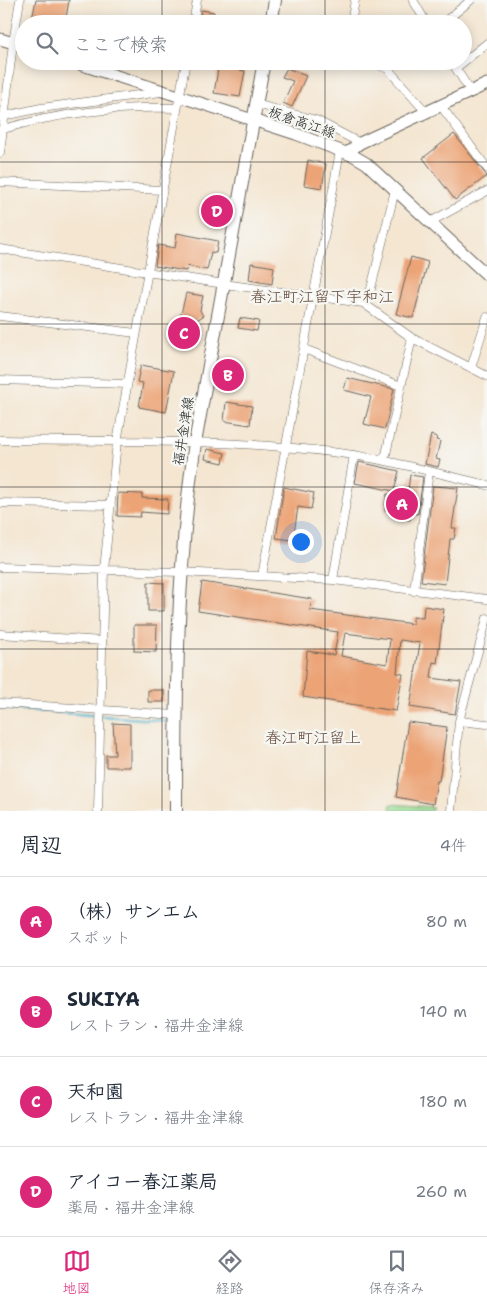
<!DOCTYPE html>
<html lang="ja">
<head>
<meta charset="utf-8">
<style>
  body { margin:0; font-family:"Shantell Sans","Klee One",sans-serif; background:#f6f6f7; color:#1f2937 }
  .you { position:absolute; left:300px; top:541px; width:18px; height:18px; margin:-12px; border:4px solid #fff; border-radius:50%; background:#1a73e8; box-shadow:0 0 0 8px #1a73e833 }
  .badge { display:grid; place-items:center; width:32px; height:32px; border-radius:50%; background:#db2777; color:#fff; font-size:16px; font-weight:700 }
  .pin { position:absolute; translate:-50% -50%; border:2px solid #fff; box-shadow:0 1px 5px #0006 }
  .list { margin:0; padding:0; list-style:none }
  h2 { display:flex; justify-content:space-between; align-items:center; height:65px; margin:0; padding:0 20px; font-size:21px }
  h2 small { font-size:16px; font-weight:400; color:#747a83 }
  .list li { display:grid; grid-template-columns:32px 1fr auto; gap:15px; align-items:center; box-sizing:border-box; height:90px; padding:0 20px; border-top:1px solid #e0e1e3 }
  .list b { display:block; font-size:19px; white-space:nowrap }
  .list p { margin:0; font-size:16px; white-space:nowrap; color:#747a83 }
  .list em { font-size:16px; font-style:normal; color:#747a83 }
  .icon { flex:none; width:28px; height:28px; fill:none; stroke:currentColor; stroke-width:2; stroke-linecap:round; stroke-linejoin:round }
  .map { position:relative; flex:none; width:487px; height:811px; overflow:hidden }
  .search { position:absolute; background:#fff; box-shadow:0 2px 12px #0003; left:15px; right:15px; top:15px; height:55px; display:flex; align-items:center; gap:12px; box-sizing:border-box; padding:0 18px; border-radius:28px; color:#747a83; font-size:19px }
  .sheet { height:425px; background:#fff }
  nav { display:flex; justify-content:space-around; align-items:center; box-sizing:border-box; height:70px; border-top:1px solid #e0e1e3; background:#fff; font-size:14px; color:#747a83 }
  nav a { display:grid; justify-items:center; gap:2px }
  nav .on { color:#db2777 }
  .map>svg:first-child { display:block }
</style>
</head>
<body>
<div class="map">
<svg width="487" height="811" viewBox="0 0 487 811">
  <rect width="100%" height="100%" fill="#f6f6f2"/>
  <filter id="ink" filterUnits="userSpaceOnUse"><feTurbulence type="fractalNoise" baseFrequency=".02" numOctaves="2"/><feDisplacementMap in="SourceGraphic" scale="10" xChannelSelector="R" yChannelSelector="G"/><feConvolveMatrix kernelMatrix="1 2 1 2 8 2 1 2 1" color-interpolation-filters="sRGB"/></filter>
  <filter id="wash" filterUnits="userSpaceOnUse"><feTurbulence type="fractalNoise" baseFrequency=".0096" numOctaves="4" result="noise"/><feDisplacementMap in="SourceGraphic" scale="20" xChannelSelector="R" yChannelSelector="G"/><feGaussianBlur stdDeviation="1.12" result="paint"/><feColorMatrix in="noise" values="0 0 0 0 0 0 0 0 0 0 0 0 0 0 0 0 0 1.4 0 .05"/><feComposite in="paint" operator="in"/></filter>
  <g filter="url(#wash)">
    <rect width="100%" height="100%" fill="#f4e6d1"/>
    <path fill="#9add94" stroke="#5b7c58" d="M391,804L432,807V811H390Z"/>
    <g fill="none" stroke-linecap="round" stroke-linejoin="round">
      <path stroke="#53b6d2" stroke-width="2.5" d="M0,708L167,721"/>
    </g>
    <g id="blocks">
      <path fill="#eca375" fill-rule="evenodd" d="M36,0H69L65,24H31Z
        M201,10L214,12L212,24H199Z
        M196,61H240L239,70L245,71L240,97L214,93L218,69L196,65Z
        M287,68L306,76L292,107L283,103L293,81L282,77Z
        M454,134L487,176L455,200L423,158Z
        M308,160L326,164L322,188L304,185Z
        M177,233L218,241L216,253L211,252L207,270L187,266L186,271L155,266L158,245L175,248Z
        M411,257L428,262L413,318L396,314Z
        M251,263L274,267L272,284L249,280Z
        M186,293L203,296L200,310L203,316L189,325L188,336L180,344L174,343Z
        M240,318L259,321L257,331L238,328Z
        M223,364L241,368L239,382L220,379Z
        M141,365L174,371L166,412L139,407L143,383L137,382Z
        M347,378L394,389L385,429L364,424L371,397L344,390Z
        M226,402L252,406L250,425L224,421Z
        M431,435L437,437L436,440L440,441L436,459L440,460L438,467L425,464Z
        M207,449L225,453L223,463L205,459Z
        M359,462L399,471L394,491L355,483Z
        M410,475L423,477L418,514L411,513L410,520L398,518L399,512L385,510L387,494L407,497Z
        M433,486L458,488L452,528H456L454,539H450L445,584L421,581Z
        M284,487L314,493L311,509L298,507L293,540L276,538Z
        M118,493L142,494V498L168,499L167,514L141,512L140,517L117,516Z
        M148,582L164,583V611H148Z
        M202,582L312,599L310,610L413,624V617L423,618L424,606L444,609L437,663L433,662L431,678L461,682L455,714L410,707L420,643L400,640L397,673L403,674L396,711L303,697L307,651L334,655L338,632L198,611ZM345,633L390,639L387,664L341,656Z
        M134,625H157L156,652L134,651Z
        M148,690H164V702H148Z
        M408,722L447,727L439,781H437L433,804L396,797Z
        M113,723L130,724V767H106V755H115Z"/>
    </g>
  </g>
  <g filter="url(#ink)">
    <use href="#blocks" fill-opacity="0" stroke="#68635b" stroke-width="1"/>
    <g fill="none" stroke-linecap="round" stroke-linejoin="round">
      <defs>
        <path id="street" d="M413,0L427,24
          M272,17L286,24
          M193,24L197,0
          M351,24L355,0
          M442,24L471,0
          M370,61L388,69L426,112
          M451,61L471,92
          M456,68L487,43
          M388,69L397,61
          M256,104L316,120L360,143
          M441,106L487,168
          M0,117L41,108L161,92
          M0,130C55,113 121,106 177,108
          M0,153L13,43L20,0
          M0,182L162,190
          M430,222L487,191
          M0,249L224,284L363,303L412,338L487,376
          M367,305L395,190
          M0,316L136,333
          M304,349L401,386
          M471,368L487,317
          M0,380L127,384
          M0,440C110,442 222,438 331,452C384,458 435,473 487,485
          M382,460L386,454L412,338
          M0,503L111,505
          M0,567L180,572L333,580L487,599
          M262,576L340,151
          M333,580L354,455
          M414,591L429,471
          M0,634L102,641
          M0,703L176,715
          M459,721L487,724
          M98,811L104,570L117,442L186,61
          M451,811L459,721L487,618"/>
        <path id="secondary" d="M0,39L24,46
          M70,61L296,134L354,156L366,163L487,275
          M347,153L360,143L487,84"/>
        <path id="primary" d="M271,24L275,0
          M176,811C176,687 177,565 195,443L264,61"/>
      </defs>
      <use href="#street" stroke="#68635b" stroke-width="9"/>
      <use href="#secondary" stroke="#68635b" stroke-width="13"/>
      <use href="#primary" stroke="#68635b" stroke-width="14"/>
      <use href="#street" stroke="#fff" stroke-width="8"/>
      <use href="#secondary" stroke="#fff" stroke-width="11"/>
      <use href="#primary" stroke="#fff" stroke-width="12"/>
    </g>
  </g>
  <path fill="none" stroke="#1c1c1c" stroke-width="1" stroke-opacity="0.55" d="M162,0V24M325,0V24M162,61V811M325,61V811M0,162H487M0,324H487M0,487H487M0,649H487"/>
  <g text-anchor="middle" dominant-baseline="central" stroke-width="4.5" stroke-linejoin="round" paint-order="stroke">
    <g font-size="14" fill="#1c1c1c" stroke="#f6f6f2">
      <text transform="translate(302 122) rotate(19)">板倉高江線</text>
      <text transform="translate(183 431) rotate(-81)">福井金津線</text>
    </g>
    <g font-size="16" fill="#654b3b" stroke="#f6f6f2">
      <text x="322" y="296">春江町江留下宇和江</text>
      <text x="313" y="737">春江町江留上</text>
    </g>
  </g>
</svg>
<div class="you"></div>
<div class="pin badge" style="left:402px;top:504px">A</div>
<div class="pin badge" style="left:228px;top:375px">B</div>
<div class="pin badge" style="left:184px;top:333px">C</div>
<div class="pin badge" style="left:217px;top:211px">D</div>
<div class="search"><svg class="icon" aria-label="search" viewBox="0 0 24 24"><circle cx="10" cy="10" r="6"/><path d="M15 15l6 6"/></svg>ここで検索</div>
</div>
<section class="sheet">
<h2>周辺<small>4件</small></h2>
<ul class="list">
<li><span class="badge">A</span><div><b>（株）サンエム</b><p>スポット</p></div><em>80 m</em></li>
<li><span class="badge">B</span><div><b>SUKIYA</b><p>レストラン · 福井金津線</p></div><em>140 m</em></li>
<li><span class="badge">C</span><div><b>天和園</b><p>レストラン · 福井金津線</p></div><em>180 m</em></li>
<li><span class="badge">D</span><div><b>アイコー春江薬局</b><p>薬局 · 福井金津線</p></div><em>260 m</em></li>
</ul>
</section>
<nav>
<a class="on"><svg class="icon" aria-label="map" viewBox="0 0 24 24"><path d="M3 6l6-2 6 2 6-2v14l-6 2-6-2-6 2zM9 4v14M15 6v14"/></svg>地図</a>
<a><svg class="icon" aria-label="directions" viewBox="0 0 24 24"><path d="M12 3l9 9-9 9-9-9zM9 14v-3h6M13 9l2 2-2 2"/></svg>経路</a>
<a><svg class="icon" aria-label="saved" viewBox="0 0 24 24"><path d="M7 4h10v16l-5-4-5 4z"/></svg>保存済み</a>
</nav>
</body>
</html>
